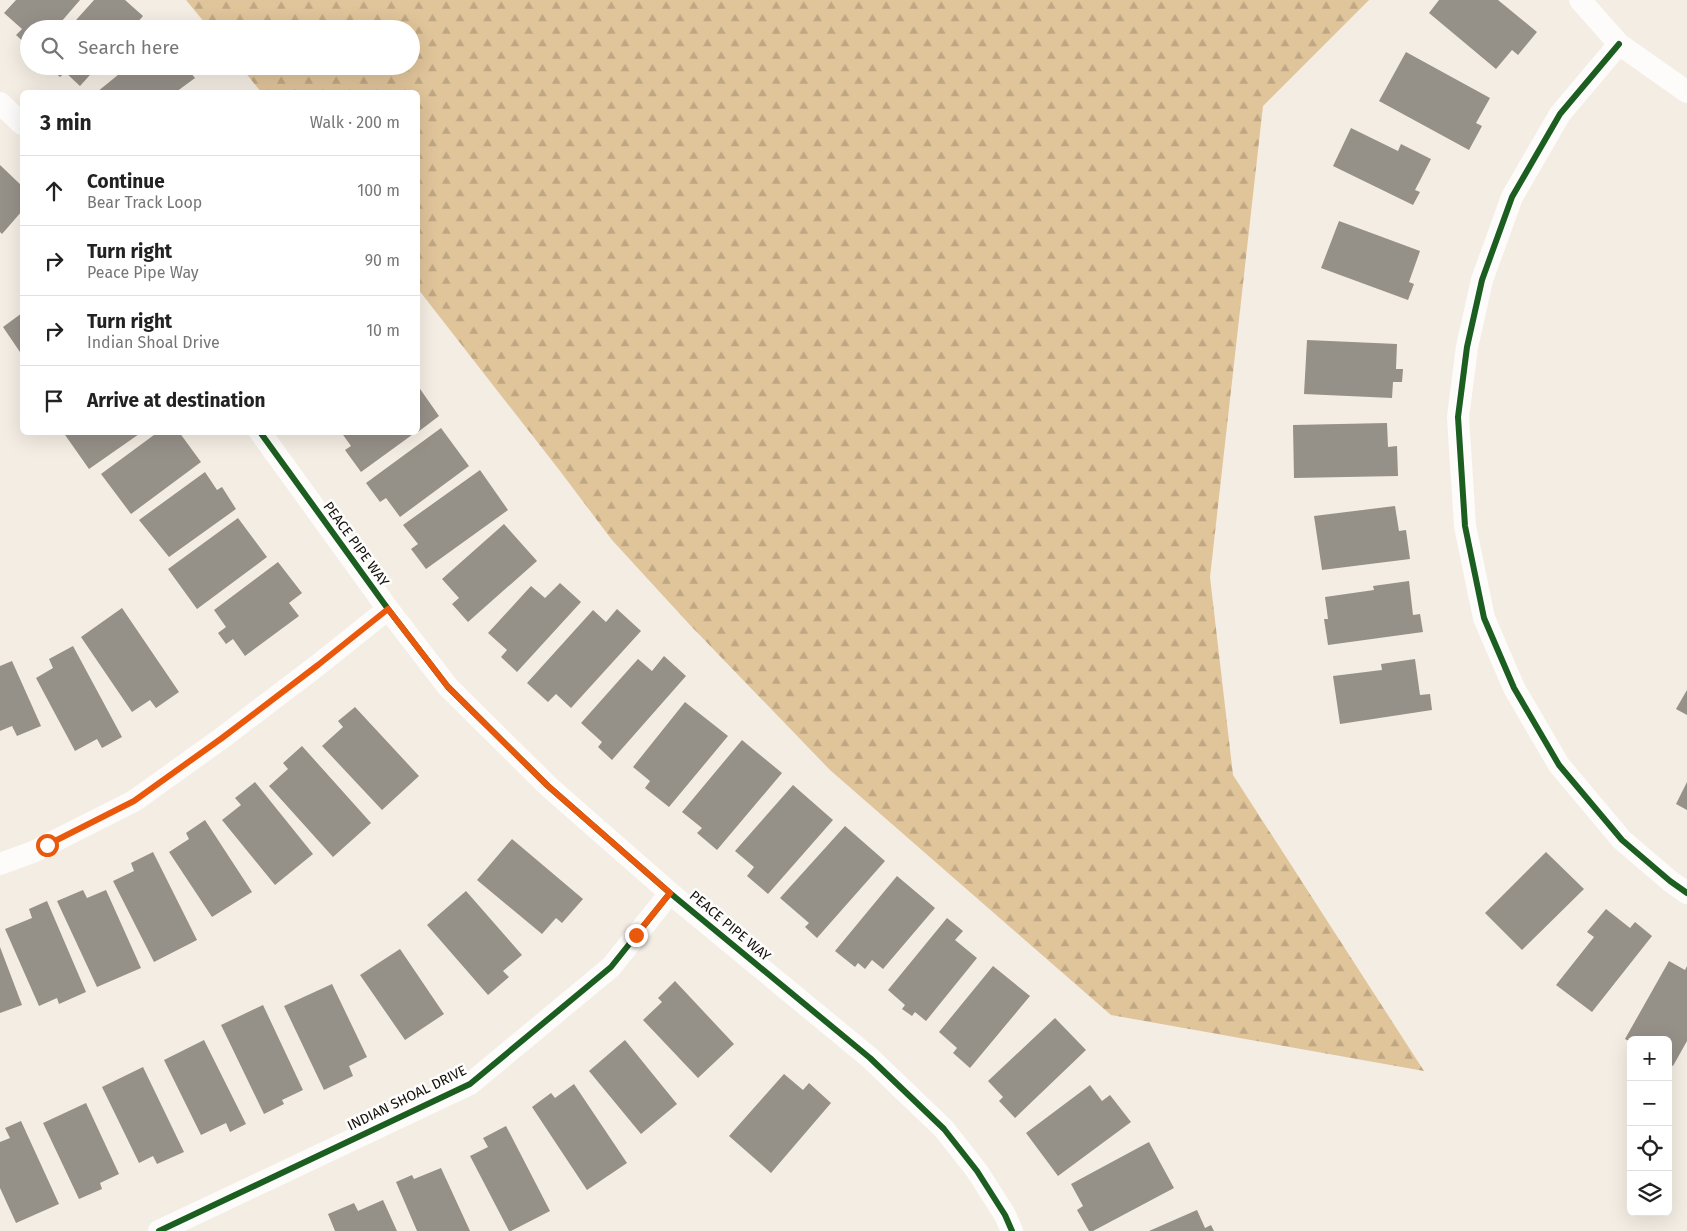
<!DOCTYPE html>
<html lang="en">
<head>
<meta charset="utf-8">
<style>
  body { margin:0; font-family:"Fira Sans",sans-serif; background:#f6f6f6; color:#222 }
  .controls { position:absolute; right:15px; bottom:15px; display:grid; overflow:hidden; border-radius:8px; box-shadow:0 5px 20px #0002 }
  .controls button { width:45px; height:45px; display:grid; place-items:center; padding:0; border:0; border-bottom:1px solid #e0e0e0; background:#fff; color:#222; font:25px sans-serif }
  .stop { position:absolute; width:15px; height:15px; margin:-11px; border:4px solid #ea580c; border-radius:50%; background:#fff }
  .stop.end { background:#ea580c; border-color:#fff; box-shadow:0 1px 5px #0008 }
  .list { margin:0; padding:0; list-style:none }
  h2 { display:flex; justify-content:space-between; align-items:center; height:65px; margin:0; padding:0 20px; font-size:21px }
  h2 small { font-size:16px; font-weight:400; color:#767676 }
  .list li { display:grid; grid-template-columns:32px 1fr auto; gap:15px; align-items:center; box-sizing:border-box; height:70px; padding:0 20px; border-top:1px solid #e0e0e0 }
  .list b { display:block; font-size:19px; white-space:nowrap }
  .list p { margin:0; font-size:16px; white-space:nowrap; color:#767676 }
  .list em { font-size:16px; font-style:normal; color:#767676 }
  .icon { flex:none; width:28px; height:28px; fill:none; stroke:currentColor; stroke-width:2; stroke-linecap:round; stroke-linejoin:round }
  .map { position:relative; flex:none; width:1687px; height:1231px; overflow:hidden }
  .search { position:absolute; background:#fff; box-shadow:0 5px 20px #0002; left:20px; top:20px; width:400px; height:55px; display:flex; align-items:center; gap:12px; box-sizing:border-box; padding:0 18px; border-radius:28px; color:#767676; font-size:19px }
  .panel { position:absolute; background:#fff; box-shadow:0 5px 20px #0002; left:20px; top:90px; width:400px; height:345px; border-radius:8px }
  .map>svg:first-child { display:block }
</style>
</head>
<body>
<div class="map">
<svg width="1687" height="1231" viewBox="0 0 1687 1231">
  <defs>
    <pattern id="forest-firs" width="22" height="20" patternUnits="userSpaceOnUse" patternTransform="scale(1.25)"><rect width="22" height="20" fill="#e0c49a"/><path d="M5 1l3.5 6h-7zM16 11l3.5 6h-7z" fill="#bfa783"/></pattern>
  </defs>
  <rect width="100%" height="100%" fill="#f4ede3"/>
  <path fill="url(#forest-firs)" d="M186,0H1369L1263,106L1210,577L1233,775L1424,1071L1111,1015L830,770L690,625L612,540L560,471L418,289V92H261L240,66H411V29H210Z"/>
  <path fill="#959088" d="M16,0H80L55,29H29V47L16,35L22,29L4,13Z
    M94,0H125L143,16L132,29H68Z
    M1439,0H1498L1537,32L1518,55L1512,50L1496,69L1429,13Z
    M1406,52L1490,98L1476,123L1482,126L1469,150L1379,101Z
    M48,66H98L80,86L65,72L60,77Z
    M129,66H185L195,78L176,92H97Z
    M1351,128L1398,151L1401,144L1431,159L1415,190L1420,192L1413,205L1333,166Z
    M0,165L22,186V211L2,234L0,232Z
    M1339,221L1420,251L1409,282L1414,284L1408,300L1321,268Z
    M22,313V355L3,327Z
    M1307,340L1397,344L1396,369H1403L1402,382H1393L1392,398L1304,394Z
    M418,386L439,416L418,432Z
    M1387,423L1388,447L1397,446L1398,476L1294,478L1293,425Z
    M441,428L469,466L400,517L386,498L380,502L366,483Z
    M63,432H142L89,469Z
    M158,432H179L201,462L131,514L101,474Z
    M341,432H416L361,472L345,450L351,446Z
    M480,470L508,510L426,569L411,549L418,544L403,525Z
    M205,472L217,490L222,487L236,509L169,557L139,520Z
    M1395,506L1399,531L1406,530L1410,559L1322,570L1314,516Z
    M238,518L267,557L197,609L168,569Z
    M504,524L537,561L468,622L452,604L459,598L442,579Z
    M278,562L302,593L289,603L299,616L245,656L233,639L226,644L218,633L226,627L214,610Z
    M1409,581L1413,615L1420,614L1423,632L1328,645L1324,619H1328L1325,597L1374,590L1373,586Z
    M560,583L581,602L517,672L501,657L507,650L488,633L531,586L545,598Z
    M122,608L179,692L156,708L150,700L132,712L81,637Z
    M617,609L641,631L571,708L556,694L548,702L527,683L593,610L606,622Z
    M73,646L122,737L102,748L97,739L75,751L36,678L53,668L49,659Z
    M664,656L686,676L612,760L598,747L602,742L581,723L638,659L652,671Z
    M1415,659L1420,695L1430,694L1432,710L1340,724L1333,676L1382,670L1381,664Z
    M12,661L41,726L17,736L12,726L0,731V666Z
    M1687,690V715L1676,709Z
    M685,702L728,736L669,807L645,788L650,781L633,767Z
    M355,707L419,776L382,810L322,746L343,727L338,721Z
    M742,740L782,773L717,850L697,833L702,828L682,812Z
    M302,746L371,823L333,857L269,786L288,769L283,763Z
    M255,782L313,854L275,885L222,820L241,805L235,798Z
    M1687,782V810L1676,804Z
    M793,785L833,820L768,894L747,876L754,867L735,851Z
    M205,820L252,892L212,917L169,852L189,839L186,833Z
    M845,826L885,861L817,938L805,927L809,923L780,898Z
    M512,839L583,899L562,923L556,918L542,934L477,880Z
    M153,852L197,940L154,962L113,881L134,871L131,863Z
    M1546,852L1584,889L1522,950L1485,913Z
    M897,876L935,908L883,969L872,960L865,969L858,963L855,967L835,951Z
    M83,890L87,898L106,890L141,968L97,987L57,901Z
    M466,891L522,955L503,971L509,977L488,995L427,925Z
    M47,901L86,992L59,1004L57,998L39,1006L5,929L32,918L29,909Z
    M1606,909L1630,928L1635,922L1652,936L1592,1012L1556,985L1594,937L1587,932Z
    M947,918L963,931L955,940L977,958L926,1021L915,1012L912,1016L902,1009L905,1005L888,990Z
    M0,947L22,1005L0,1013Z
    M400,949L444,1014L405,1040L360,975Z
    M1669,961L1685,970L1687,966V1041L1673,1066L1668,1063V1040H1631V1042L1625,1039Z
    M993,966L1030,996L970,1068L953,1053L957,1048L939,1032Z
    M675,981L734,1044L698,1078L643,1020L662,1002L658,998Z
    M332,984L367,1057L349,1066L353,1076L324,1090L284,1006Z
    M263,1005L303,1090L282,1100L284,1104L264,1114L221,1025Z
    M1055,1018L1086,1050L1015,1118L999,1101L1003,1097L988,1081Z
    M204,1040L246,1124L230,1132L226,1123L201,1135L164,1060Z
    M625,1040L677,1104L641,1134L589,1071Z
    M143,1067L184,1152L157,1164L153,1156L139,1163L102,1087Z
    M784,1074L803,1090L809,1083L831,1103L771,1173L729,1136Z
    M574,1084L627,1163L587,1190L532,1107L551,1093L555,1098Z
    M1090,1085L1102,1101L1110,1095L1131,1122L1058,1176L1026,1133Z
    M86,1103L119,1174L100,1183L102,1189L79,1199L43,1123Z
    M21,1121L59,1204L16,1223L0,1188V1142L10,1138L5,1128Z
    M506,1126L550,1211L511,1231H509L470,1156L488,1147L483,1138Z
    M1149,1142L1174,1188L1093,1231H1089L1077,1210L1083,1206L1071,1184Z
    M441,1168L470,1231H417L396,1182L412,1175L414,1179Z
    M383,1200L397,1231H335L328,1214L354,1203L358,1211Z
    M1197,1210L1205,1228L1211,1225L1214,1231H1149Z"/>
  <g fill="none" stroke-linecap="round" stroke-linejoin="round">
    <path stroke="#fdfcfb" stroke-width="22" d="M1580,0L1619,44L1687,92
      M1619,44L1560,114L1512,197L1482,280L1467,347L1458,417L1465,526L1484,618L1514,688L1559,765L1622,840L1670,881L1687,893
      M0,103L22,124
      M260,432L388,609L448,687L548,786L670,893L870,1058L944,1129L977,1171L1005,1215L1012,1231
      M0,864L33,852L134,801L222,738L318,665L388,609
      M159,1231L470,1084L611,967L670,893"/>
    <defs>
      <path id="cycleway" d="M1619,44L1560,114L1512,197L1482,280L1467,347L1458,417L1465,526L1484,618L1514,688L1559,765L1622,840L1670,881L1687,893
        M260,432L388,609L448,687L548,786L670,893L870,1058L944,1129L977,1171L1005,1215L1012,1231
        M159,1231L470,1084L611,967L670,893"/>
    </defs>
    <use href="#cycleway" stroke="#fdfdfd" stroke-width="9"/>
    <use href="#cycleway" stroke="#1b5e20" stroke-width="6"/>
  </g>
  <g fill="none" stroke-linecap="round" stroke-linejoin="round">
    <path stroke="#ea580c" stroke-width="6" d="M47,845L134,801L222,738L318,665L388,609L448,687L548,786L670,893L636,935"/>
  </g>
  <g text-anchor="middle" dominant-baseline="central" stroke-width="5" stroke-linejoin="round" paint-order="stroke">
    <g font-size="14" fill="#130e09" stroke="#fdfdfd">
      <text transform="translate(356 544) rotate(54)">PEACE PIPE WAY</text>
      <text transform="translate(730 926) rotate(40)">PEACE PIPE WAY</text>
      <text transform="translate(407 1098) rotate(-26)">INDIAN SHOAL DRIVE</text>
    </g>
  </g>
</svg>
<div class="controls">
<button>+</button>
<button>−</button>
<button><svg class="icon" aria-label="locate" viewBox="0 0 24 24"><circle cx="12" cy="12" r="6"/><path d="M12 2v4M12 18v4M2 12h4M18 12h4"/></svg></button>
<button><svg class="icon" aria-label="layers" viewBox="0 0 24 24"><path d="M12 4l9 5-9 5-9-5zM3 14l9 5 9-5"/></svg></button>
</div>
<div class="stop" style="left:47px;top:845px"></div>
<div class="stop end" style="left:636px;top:935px"></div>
<div class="search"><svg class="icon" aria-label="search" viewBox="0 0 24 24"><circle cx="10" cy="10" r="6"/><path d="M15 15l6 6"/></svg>Search here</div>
<section class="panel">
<h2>3 min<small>Walk · 200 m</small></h2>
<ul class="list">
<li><svg class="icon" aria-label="ahead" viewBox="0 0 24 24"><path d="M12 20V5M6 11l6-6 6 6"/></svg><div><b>Continue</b><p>Bear Track Loop</p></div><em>100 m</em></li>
<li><svg class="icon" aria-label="right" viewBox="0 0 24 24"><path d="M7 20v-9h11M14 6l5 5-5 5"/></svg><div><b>Turn right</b><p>Peace Pipe Way</p></div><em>90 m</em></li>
<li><svg class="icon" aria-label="right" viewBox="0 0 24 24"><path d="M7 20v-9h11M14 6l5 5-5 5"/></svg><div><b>Turn right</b><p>Indian Shoal Drive</p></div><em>10 m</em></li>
<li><svg class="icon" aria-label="arrive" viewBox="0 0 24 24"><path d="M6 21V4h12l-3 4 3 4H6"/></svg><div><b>Arrive at destination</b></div></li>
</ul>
</section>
</div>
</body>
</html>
